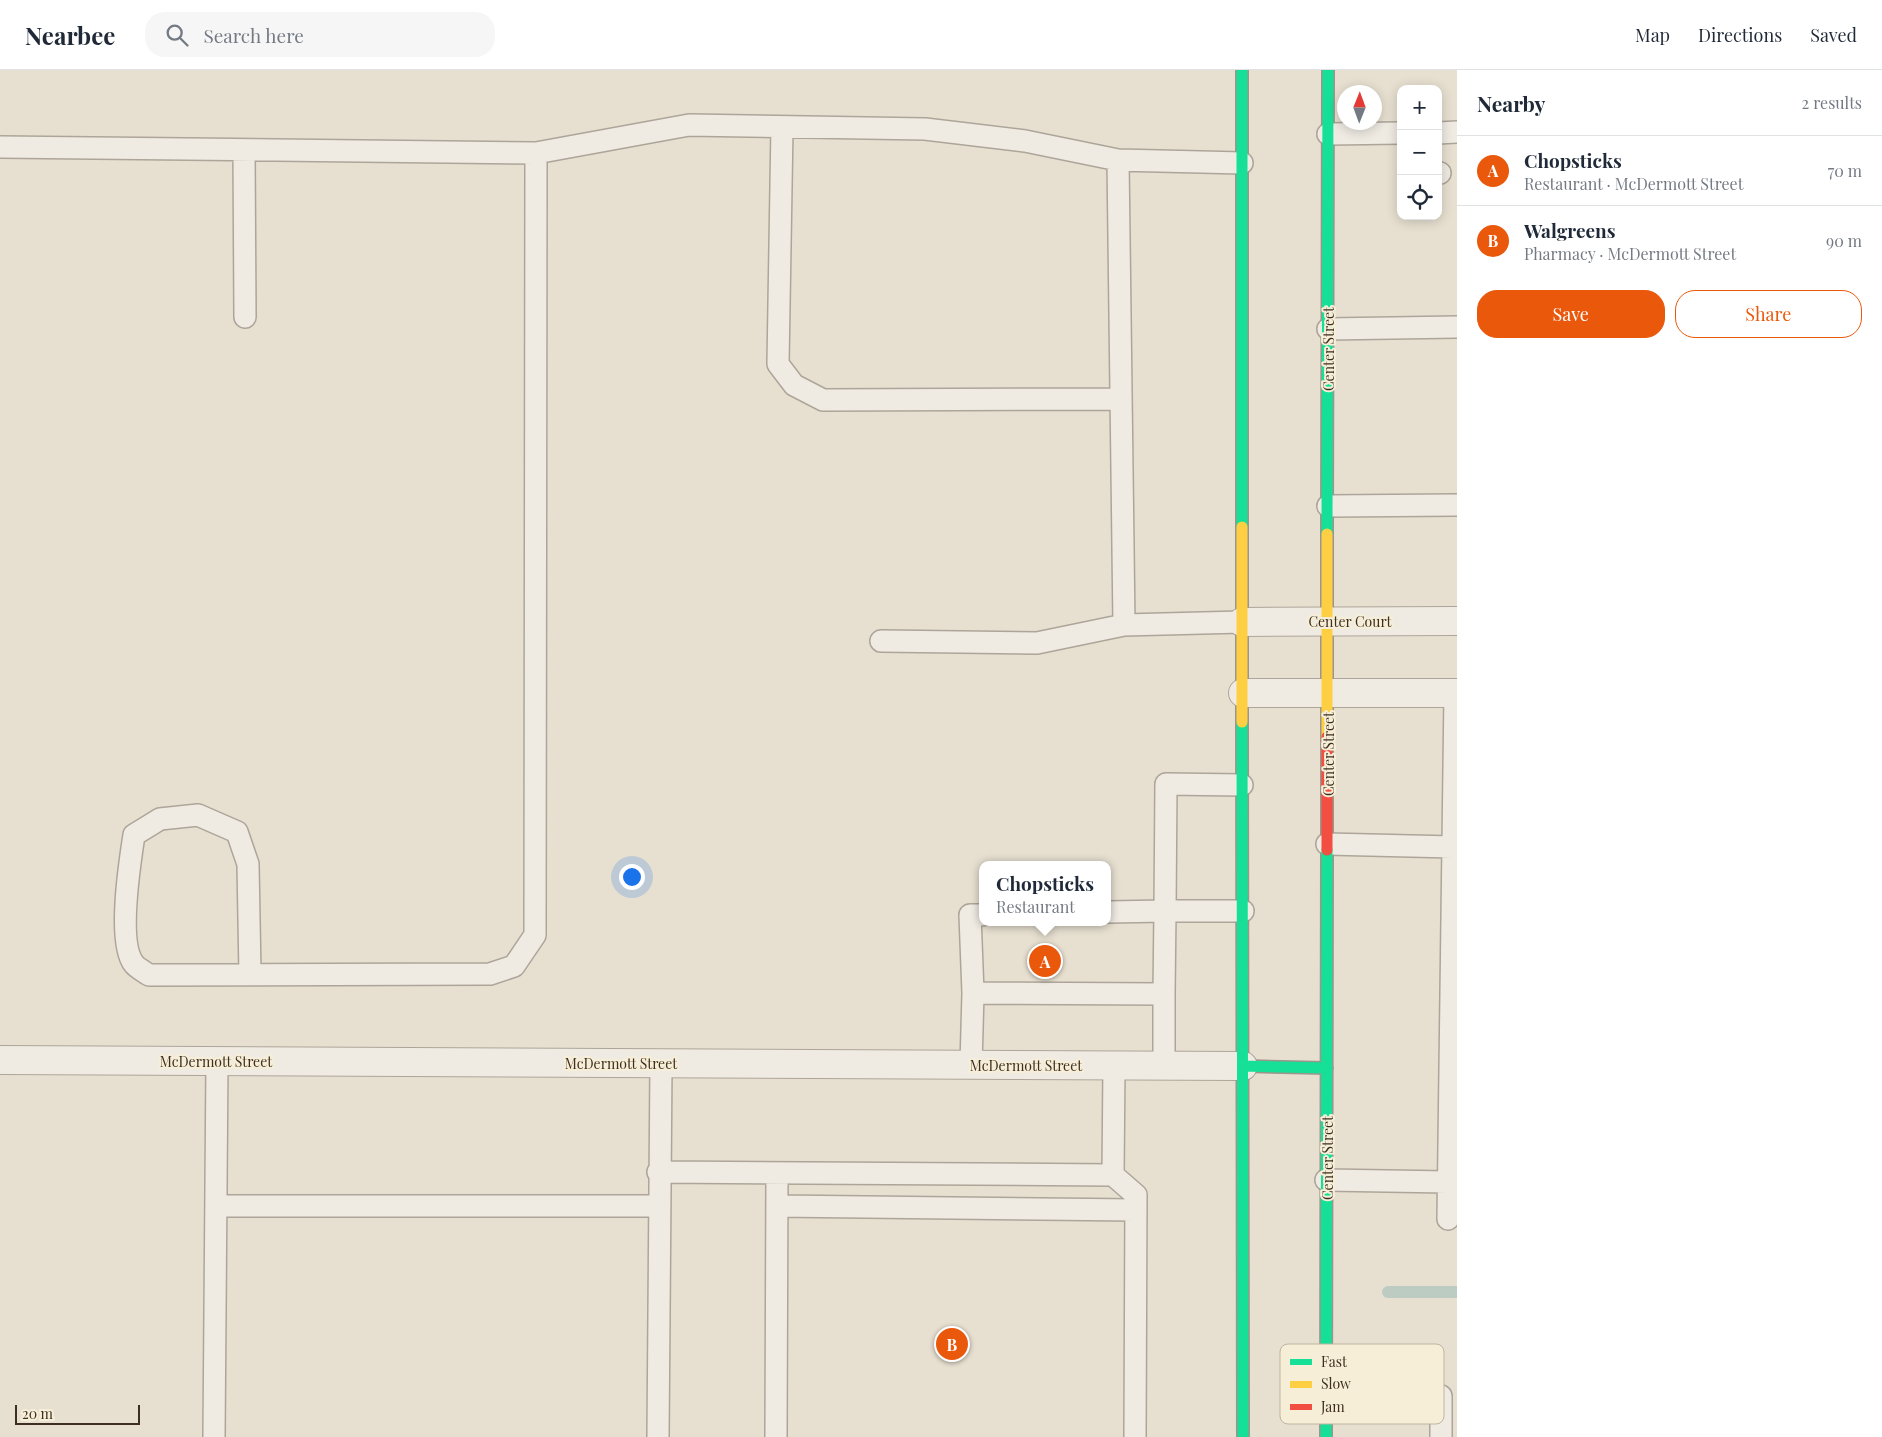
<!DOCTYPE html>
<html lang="en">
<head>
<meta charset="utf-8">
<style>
  body { margin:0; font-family:"Playfair Display",serif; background:#f6f6f7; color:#1f2937 }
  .controls { position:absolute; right:15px; top:15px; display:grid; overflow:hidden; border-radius:10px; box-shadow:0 2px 12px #0003 }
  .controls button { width:45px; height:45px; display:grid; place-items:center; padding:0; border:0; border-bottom:1px solid #e0e1e3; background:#fff; color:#1f2937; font:25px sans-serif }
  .compass { position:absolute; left:1337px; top:15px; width:45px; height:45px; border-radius:50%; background:#fff; box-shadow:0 2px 12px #0003; rotate:1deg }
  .scale { position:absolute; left:15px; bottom:12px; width:125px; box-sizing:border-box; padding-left:5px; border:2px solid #3d2e20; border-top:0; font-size:14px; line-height:18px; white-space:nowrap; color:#3d2e20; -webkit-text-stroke:4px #f7eed8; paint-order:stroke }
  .you { position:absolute; left:631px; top:806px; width:18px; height:18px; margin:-12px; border:4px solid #fff; border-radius:50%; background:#1a73e8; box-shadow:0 0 0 8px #1a73e833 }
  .badge { display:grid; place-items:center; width:32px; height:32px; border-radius:50%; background:#ea580c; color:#fff; font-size:16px; font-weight:700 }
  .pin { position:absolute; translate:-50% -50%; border:2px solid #fff; box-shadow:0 1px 5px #0006 }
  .popup { position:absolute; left:979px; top:791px; width:132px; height:65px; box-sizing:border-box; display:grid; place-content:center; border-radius:10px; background:#fff; filter:drop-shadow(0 1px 4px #0005); font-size:16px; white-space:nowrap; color:#747a83 }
  .popup b { font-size:19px; color:#1f2937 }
  .popup::after { content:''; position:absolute; left:50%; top:100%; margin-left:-10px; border:10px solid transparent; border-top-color:#fff }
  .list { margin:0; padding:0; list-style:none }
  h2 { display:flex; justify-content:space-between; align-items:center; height:65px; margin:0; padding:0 20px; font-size:21px }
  h2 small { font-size:16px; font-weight:400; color:#747a83 }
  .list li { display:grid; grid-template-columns:32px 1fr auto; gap:15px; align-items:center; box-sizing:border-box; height:70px; padding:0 20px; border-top:1px solid #e0e1e3 }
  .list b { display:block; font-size:19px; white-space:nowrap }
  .list p { margin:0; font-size:16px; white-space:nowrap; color:#747a83 }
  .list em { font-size:16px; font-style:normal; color:#747a83 }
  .actions { display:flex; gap:10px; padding:15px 20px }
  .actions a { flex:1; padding:11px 0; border:1px solid #ea580c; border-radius:20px; text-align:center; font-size:18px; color:#ea580c }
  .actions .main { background:#ea580c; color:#fff }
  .icon { flex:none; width:28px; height:28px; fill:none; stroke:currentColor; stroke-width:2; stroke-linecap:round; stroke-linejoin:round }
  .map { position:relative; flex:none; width:1457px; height:1367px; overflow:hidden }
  header { display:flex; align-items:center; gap:30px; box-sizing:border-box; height:70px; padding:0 25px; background:#fff; border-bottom:1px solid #e0e1e3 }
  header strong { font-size:24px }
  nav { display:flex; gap:28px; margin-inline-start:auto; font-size:18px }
  .search { width:350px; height:45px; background:#f6f6f7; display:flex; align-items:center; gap:12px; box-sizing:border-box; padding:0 18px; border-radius:20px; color:#747a83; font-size:19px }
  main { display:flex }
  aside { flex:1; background:#fff }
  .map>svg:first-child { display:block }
</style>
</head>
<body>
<header>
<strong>Nearbee</strong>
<div class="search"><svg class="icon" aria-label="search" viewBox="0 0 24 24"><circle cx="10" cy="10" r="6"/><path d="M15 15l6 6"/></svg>Search here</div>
<nav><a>Map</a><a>Directions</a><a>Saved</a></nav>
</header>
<main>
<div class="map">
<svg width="1457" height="1367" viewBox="0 0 1457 1367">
  <rect width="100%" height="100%" fill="#e7e0d1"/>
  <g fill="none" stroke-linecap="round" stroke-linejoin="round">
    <path stroke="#bcccc2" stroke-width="12" d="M1388,1222H1457"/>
    <defs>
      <path id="lane" d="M782,57L778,294L794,315L823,330L1121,329
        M1438,63L1457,62
        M1328,64L1401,63
        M0,77L536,83L689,55L925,59L1025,71L1118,90L1242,93
        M244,80L245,247
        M1118,90L1124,555
        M1438,103H1440
        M1328,259L1457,257
        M1328,436L1457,435
        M881,571L1037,573L1124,555L1242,552
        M1242,715L1166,714L1165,841H1243
        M1327,774L1453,777
        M250,905L248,794L237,762L198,745L160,749L134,765C130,791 117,873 134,894C137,898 145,902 149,905L490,904L514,896L535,865L536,83
        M973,923L1164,924L1165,841L1108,842
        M1164,924V995
        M971,995L973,923L970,845H982
        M658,1102L1113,1105L1136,1125L1135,1367
        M1113,1105L1114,995
        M1326,1110L1448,1112
        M216,1136H658
        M777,1136L1136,1140
        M1448,1149L1455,623
        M1326,1324L1441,1326V1367
        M214,1367L217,991
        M658,1367L661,994
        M776,1367L777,1103"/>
      <path id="street" d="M1242,552L1457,551
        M1243,623H1457
        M0,990L1243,996"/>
      <path id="fast" d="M1242,0V457
        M1327,464L1328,0
        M1242,652L1243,1367
        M1243,996L1327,998
        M1326,1367L1327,780"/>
      <path id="slow" d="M1242,457V652
        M1327,667V464"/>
      <path id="jam" d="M1327,780V667"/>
    </defs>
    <use href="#lane" stroke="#ada599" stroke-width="24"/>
    <use href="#street" stroke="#ada599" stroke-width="30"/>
    <use href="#fast" stroke="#9c958a" stroke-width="14"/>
    <use href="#slow" stroke="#9c958a" stroke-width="14"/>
    <use href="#jam" stroke="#9c958a" stroke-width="14"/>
    <use href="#lane" stroke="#efebe3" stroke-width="21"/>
    <use href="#street" stroke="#efebe3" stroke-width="28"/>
    <use href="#fast" stroke="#16e098" stroke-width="11"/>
    <use href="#slow" stroke="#ffcf43" stroke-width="11"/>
    <use href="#jam" stroke="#f24e42" stroke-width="11"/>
  </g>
  <g text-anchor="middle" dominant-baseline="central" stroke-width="4" stroke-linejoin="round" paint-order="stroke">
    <g font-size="14" fill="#3d2e20" stroke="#f7eed8">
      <text transform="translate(1328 279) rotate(-90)">Center Street</text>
      <text x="1350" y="551">Center Court</text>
      <text transform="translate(1328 684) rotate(-90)">Center Street</text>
      <text x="216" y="991">McDermott Street</text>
      <text x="621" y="993">McDermott Street</text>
      <text x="1026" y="995">McDermott Street</text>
      <text transform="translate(1327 1088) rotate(-90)">Center Street</text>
    </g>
  </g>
  <rect x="1280" y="1274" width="164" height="80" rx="8" fill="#f7eed8" stroke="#bfb4a1" stroke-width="1"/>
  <rect x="1290" y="1289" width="22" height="6" fill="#16e098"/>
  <rect x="1290" y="1311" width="22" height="7" fill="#ffcf43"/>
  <rect x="1290" y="1334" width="22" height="6" fill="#f24e42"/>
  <g font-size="14" fill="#3d2e20">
    <text x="1321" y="1297">Fast</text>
    <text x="1321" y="1319">Slow</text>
    <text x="1321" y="1342">Jam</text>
  </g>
</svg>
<div class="controls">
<button>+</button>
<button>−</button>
<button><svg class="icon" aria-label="locate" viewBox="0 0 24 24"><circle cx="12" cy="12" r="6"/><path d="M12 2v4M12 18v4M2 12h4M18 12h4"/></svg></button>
</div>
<svg class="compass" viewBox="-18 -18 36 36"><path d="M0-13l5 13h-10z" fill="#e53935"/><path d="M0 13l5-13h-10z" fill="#747a83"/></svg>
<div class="scale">20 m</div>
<div class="you"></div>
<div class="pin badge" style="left:1045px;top:891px">A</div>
<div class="popup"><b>Chopsticks</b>Restaurant</div>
<div class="pin badge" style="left:952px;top:1274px">B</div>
</div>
<aside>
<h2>Nearby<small>2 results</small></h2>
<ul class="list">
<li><span class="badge">A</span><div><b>Chopsticks</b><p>Restaurant · McDermott Street</p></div><em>70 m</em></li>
<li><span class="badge">B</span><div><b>Walgreens</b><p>Pharmacy · McDermott Street</p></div><em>90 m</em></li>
</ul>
<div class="actions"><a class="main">Save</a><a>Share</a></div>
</aside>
</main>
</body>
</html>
